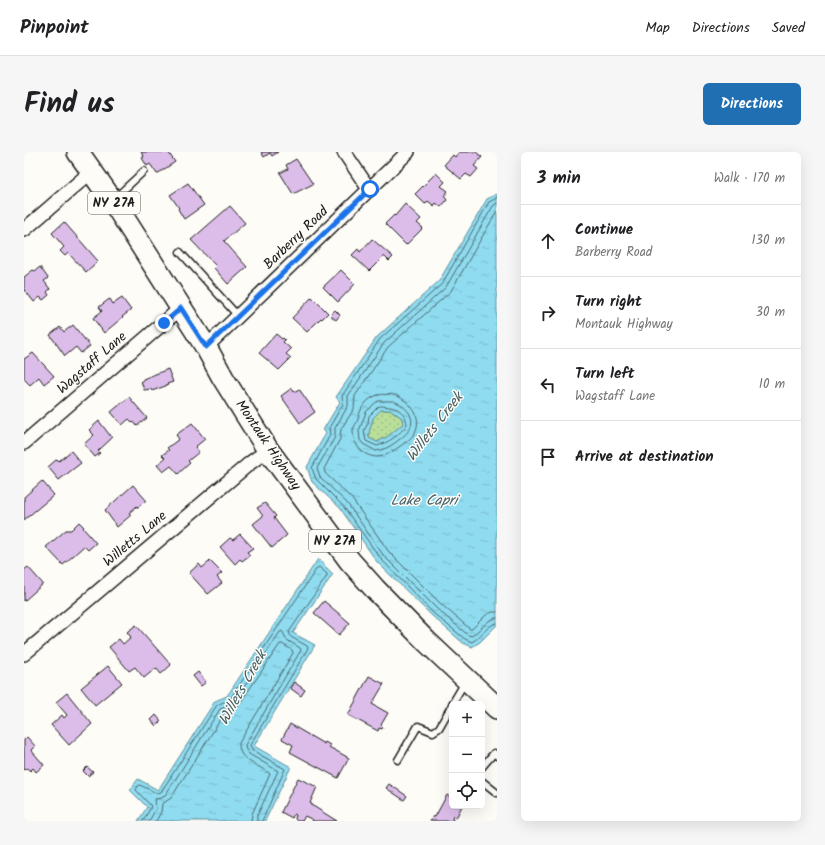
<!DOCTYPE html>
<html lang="en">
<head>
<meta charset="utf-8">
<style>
  body { margin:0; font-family:Kalam,sans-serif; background:#f6f6f6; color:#202124 }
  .controls { position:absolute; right:12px; bottom:12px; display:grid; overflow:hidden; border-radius:6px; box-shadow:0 4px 16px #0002 }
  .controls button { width:36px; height:36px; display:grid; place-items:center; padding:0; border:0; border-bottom:1px solid #e0e0e0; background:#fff; color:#202124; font:20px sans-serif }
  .stop { position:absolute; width:12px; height:12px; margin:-9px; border:3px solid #1a73e8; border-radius:50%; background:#fff }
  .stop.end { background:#1a73e8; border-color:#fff; box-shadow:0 1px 4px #0008 }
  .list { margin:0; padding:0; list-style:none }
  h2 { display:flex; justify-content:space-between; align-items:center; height:52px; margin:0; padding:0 16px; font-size:17px }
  h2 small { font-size:13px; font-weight:400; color:#757577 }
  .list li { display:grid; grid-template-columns:26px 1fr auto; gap:12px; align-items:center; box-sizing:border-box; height:72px; padding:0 16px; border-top:1px solid #e0e0e0 }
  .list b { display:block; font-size:15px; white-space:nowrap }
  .list p { margin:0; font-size:13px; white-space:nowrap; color:#757577 }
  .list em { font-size:13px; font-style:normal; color:#757577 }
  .icon { flex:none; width:22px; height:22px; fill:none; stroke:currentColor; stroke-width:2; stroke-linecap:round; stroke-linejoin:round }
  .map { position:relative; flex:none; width:473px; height:669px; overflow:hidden; border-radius:6px }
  header { display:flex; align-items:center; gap:24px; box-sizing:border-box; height:56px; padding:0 20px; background:#fff; border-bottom:1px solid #e0e0e0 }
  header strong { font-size:19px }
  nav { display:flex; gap:22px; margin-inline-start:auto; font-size:14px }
  .intro { display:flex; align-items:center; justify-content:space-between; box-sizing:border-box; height:96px; padding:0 24px }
  h1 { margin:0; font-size:28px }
  .button { padding:10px 18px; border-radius:6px; background:#1f6fb2; color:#fff; font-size:14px; font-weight:700 }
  main { display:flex; gap:24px; padding:0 24px }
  aside { flex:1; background:#fff; border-radius:6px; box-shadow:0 4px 16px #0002 }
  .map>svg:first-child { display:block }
</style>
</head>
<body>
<header>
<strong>Pinpoint</strong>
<nav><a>Map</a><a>Directions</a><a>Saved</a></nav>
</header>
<div class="intro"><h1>Find us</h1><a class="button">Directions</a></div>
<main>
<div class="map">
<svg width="473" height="669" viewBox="0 0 473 669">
  <defs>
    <pattern id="grass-dots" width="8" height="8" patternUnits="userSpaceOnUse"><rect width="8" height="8" fill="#b9df9a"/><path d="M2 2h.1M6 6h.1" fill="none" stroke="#9ebf84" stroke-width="1.8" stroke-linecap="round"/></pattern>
    <pattern id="water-ripples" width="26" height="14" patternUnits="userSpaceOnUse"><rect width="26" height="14" fill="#8fdbef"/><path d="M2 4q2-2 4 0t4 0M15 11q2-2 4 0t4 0" fill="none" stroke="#7bbbcc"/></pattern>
  </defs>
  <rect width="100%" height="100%" fill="#fdfcf7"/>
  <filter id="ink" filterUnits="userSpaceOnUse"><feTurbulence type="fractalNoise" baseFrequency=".025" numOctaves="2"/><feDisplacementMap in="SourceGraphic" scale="8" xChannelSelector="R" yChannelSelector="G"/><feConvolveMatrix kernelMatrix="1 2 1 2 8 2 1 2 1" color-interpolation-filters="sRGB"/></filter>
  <g filter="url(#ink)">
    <path fill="url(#grass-dots)" stroke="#6a7e5b" d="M357,258H367L378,266L379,272L363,285L353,290L345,286C344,278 348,274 349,266Z"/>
    <path fill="url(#water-ripples)" stroke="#618f9b" fill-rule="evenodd" d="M472,42L473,43V473L456,490L448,495L439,491L407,463L353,410L316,356L288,330L283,315L302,281L299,278L316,250L312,245L353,185L415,129L463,47ZM357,258H367L378,266L379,272L363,285L353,290L345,286C344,278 348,274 349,266Z
      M294,407L309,422L269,481L291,493L230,594L267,615L241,669H114L123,655L106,638L114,627L134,638L191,549L203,544Z"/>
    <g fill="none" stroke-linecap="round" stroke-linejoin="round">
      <path stroke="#4a6870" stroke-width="1" d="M473,46L465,50L418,132L356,187L318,244L319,252L305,276L306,283L288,316L292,327L319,354L357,407L409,461L441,487L448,490C457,485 464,472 473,471
        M473,51L469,54L422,135L360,191L324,244V254L311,276V285L293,316L296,325L323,351L360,404L413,457L444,483L448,484L466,468L473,466
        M473,59L427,139L364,195L331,244L330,257L317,277L316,287L300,317L301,321L328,347L365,400L417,452L446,477H448L462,463L468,460H473
        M354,243C360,242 367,242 373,244C385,249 398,263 392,278C390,285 381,291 375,295C369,299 361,305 353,305C338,304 329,293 329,278C330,274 333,271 334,267C336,256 343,246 354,243Z
        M356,249C360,249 365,249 369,249C379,252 391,263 387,274C385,281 377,286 372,290C367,294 360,298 352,299L339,292L336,288L335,279L342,260L351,251Z
        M357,254C370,255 381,257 383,272C377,282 364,291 353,294L342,289L340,279L344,271L345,264L354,255Z
        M119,669L126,657L127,654L112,638L114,634L116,633L132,641L137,640L193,553L206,547L293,416L295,415L303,422V424L265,480L267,485L283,494L284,496L226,593L228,598L261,617L238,669
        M125,669L132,657L131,647L138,646L142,642L196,557L207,553L210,550L256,480L258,479L263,488L276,496L277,498L221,593L222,598L225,602L254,619L233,664V669
        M132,669L137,660L138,652L147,646L200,562L210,558L214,554L256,492H258L268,498L269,501L215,591C214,610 235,612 246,622L228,662L227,669"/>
    </g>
    <path fill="#dcbdea" stroke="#1c1c1c" d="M117,0H144L151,10L133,22L126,12L123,14L118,6L120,5Z
      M237,0H254L248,4L246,1L240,5Z
      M435,0H452L458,5L450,14L454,17L447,25L442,22L437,27L420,13L429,3L431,5Z
      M272,7L289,32L269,42L256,21L264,17L262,13Z
      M412,21L421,30L417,34L424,39L420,44L423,48L417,55L412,51L410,54L404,49L401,52L391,42Z
      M164,31L180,53L160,67L154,57L155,56L146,43Z
      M381,52L397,67L393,71L399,76L382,93L361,72L370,63L371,64Z
      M206,54L221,71L200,89L223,115L204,132L190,116L192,114L167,88Z
      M40,70L74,109L62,120L44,101L41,104L36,99L40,95L28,81Z
      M348,87L369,105L365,109L360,104L345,119L328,103L334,97L336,100Z
      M16,115L24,126L20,129L26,137L23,140L25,143L19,148L16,145L10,150L0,137V125L9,118L11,119Z
      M317,118L331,132L314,150L299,135Z
      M288,145L304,161L298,167L297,166L283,180L268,166Z
      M98,146L107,158L98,165H99L80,181L69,166L78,159L75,155L84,148L86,147L89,152Z
      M311,158L316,163L312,168L306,163Z
      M49,173L66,194L57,201L52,195L41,204L26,183L36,175L40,180Z
      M252,182L258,187L259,186L261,188L259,190L267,197L262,202L267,206L255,218L235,201Z
      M9,201L30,224L20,232L15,225L6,233L0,227V207Z
      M144,217L149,230L143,232L144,233L128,239L127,237L120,238L117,229H119V227Z
      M268,236L270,240L275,237L291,260L276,271L257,244Z
      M105,245L123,266L113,274L109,269L108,270L105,267L98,273L87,260Z
      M75,269L88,286L74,299L76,301L71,305L60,292L70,283L65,278Z
      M168,271L181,287L171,295L175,300L164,309L166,311L154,322L147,314L139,320L133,313L141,306L138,303L145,298L143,296L155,287L152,283Z
      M47,299L57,311L35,328L24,315L33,307L35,309Z
      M18,329L30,343L0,368V345Z
      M109,333L122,348L114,356L113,354L105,361L107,363L93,375L81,358Z
      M241,351L252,364L250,366L263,383L248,396L229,372L239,364L233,356Z
      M55,370L60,375L59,376L72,391L64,398L60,394L39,413L22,395L42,378H47Z
      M216,382L229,396L223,400L226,403L218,409L216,407L211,412L196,395L206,386L209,388Z
      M186,409L198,421L193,425L198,431L184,442L165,421L175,412L178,416Z
      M4,415L19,432L0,449V418Z
      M300,449L326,471L315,483L290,461Z
      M112,473L147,513L137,522L132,516L120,526L111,515L105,519L85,495L95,487L99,492L107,485L103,480Z
      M84,514L98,531L71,553L57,536Z
      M174,520L182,530L177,534L169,524Z
      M345,524L360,532L348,552L364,561L357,573L359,575L358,577L355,576L354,579L324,563Z
      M270,530L281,538L277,544L266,536Z
      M43,541L68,572L45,593L27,573L38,563L40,566L43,563L32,550Z
      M132,563L137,569L132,574L127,568Z
      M266,572L300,592L301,590L306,593L305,595L325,606L314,626L266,600L269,593L258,587Z
      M3,585L11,594L7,598L20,613L12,620L9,616L6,619L3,616L0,618V588Z
      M63,615L69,620L64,624L59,619Z
      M274,626L293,635L286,651L288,652V654H289L313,669H288L289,668L281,664L278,669H273L271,667L272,663L270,662L268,666L257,660Z
      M365,632L383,644L380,648L362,636Z
      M423,643L428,646V654H438L432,666L429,664L428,667L430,669H406L409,664L411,665Z"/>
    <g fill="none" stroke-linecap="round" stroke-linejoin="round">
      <defs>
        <path id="lane" d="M91,46L120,19
          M156,100L214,164
          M428,552L441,530
          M374,608L394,574L409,580L415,576L428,553
          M458,615L470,601L473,604
          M458,629L473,641"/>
        <path id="street" d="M320,0L345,37
          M0,78L68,19
          M182,195L384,0
          M0,291L157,156
          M0,502L226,311L244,298"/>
        <path id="primary" d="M54,0L92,54L182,195L199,226L244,298L326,409L351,437L402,489L473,556"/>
      </defs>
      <use href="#lane" stroke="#1c1c1c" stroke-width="9"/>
      <use href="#street" stroke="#1c1c1c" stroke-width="16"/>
      <use href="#primary" stroke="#1c1c1c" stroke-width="24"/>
      <use href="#lane" stroke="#fdfcf7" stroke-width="6"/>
      <use href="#street" stroke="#fdfcf7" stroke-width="13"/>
      <use href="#primary" stroke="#fdfcf7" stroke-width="21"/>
    </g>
  </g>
  <g fill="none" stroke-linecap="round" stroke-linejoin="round" filter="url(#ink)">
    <path stroke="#1a73e8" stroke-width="5" d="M140,171L157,156L182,195L346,37"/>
  </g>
  <g text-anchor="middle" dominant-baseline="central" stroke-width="3" stroke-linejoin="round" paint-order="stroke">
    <g fill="#fdfcf7" stroke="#605f5e" stroke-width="1">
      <rect x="64" y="40" width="52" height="22" rx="3"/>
      <rect x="285" y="378" width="52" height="22" rx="3"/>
    </g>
    <g font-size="13" font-weight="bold" fill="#1c1c1c">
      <text x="90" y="51">NY 27A</text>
      <text x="311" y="389">NY 27A</text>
    </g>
    <g font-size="14" fill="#1c1c1c" stroke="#fdfcf7">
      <text transform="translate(272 86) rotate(-44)">Barberry Road</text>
      <text transform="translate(68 211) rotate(-41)">Wagstaff Lane</text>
      <text transform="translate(244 293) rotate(56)">Montauk Highway</text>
      <text transform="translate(111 387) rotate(-40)">Willetts Lane</text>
    </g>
    <g font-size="15" font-style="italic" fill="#445f66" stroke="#fdfcf7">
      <text transform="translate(411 275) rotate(-52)">Willets Creek</text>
      <text x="400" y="349">Lake Capri</text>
      <text transform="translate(219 536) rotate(-61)">Willets Creek</text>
    </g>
  </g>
</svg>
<div class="controls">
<button>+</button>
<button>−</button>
<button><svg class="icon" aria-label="locate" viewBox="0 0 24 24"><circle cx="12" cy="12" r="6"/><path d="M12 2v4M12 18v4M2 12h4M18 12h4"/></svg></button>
</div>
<div class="stop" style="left:346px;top:37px"></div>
<div class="stop end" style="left:140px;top:171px"></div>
</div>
<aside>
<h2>3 min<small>Walk · 170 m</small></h2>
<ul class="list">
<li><svg class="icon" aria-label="ahead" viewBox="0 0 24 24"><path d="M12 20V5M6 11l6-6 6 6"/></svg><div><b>Continue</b><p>Barberry Road</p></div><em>130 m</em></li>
<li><svg class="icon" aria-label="right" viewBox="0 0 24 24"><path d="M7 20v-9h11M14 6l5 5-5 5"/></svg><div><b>Turn right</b><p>Montauk Highway</p></div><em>30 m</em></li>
<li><svg class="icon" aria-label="left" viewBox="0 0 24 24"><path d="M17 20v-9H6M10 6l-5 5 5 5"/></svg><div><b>Turn left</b><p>Wagstaff Lane</p></div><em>10 m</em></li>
<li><svg class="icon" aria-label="arrive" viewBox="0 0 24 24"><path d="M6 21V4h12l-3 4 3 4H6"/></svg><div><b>Arrive at destination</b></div></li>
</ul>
</aside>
</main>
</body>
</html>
